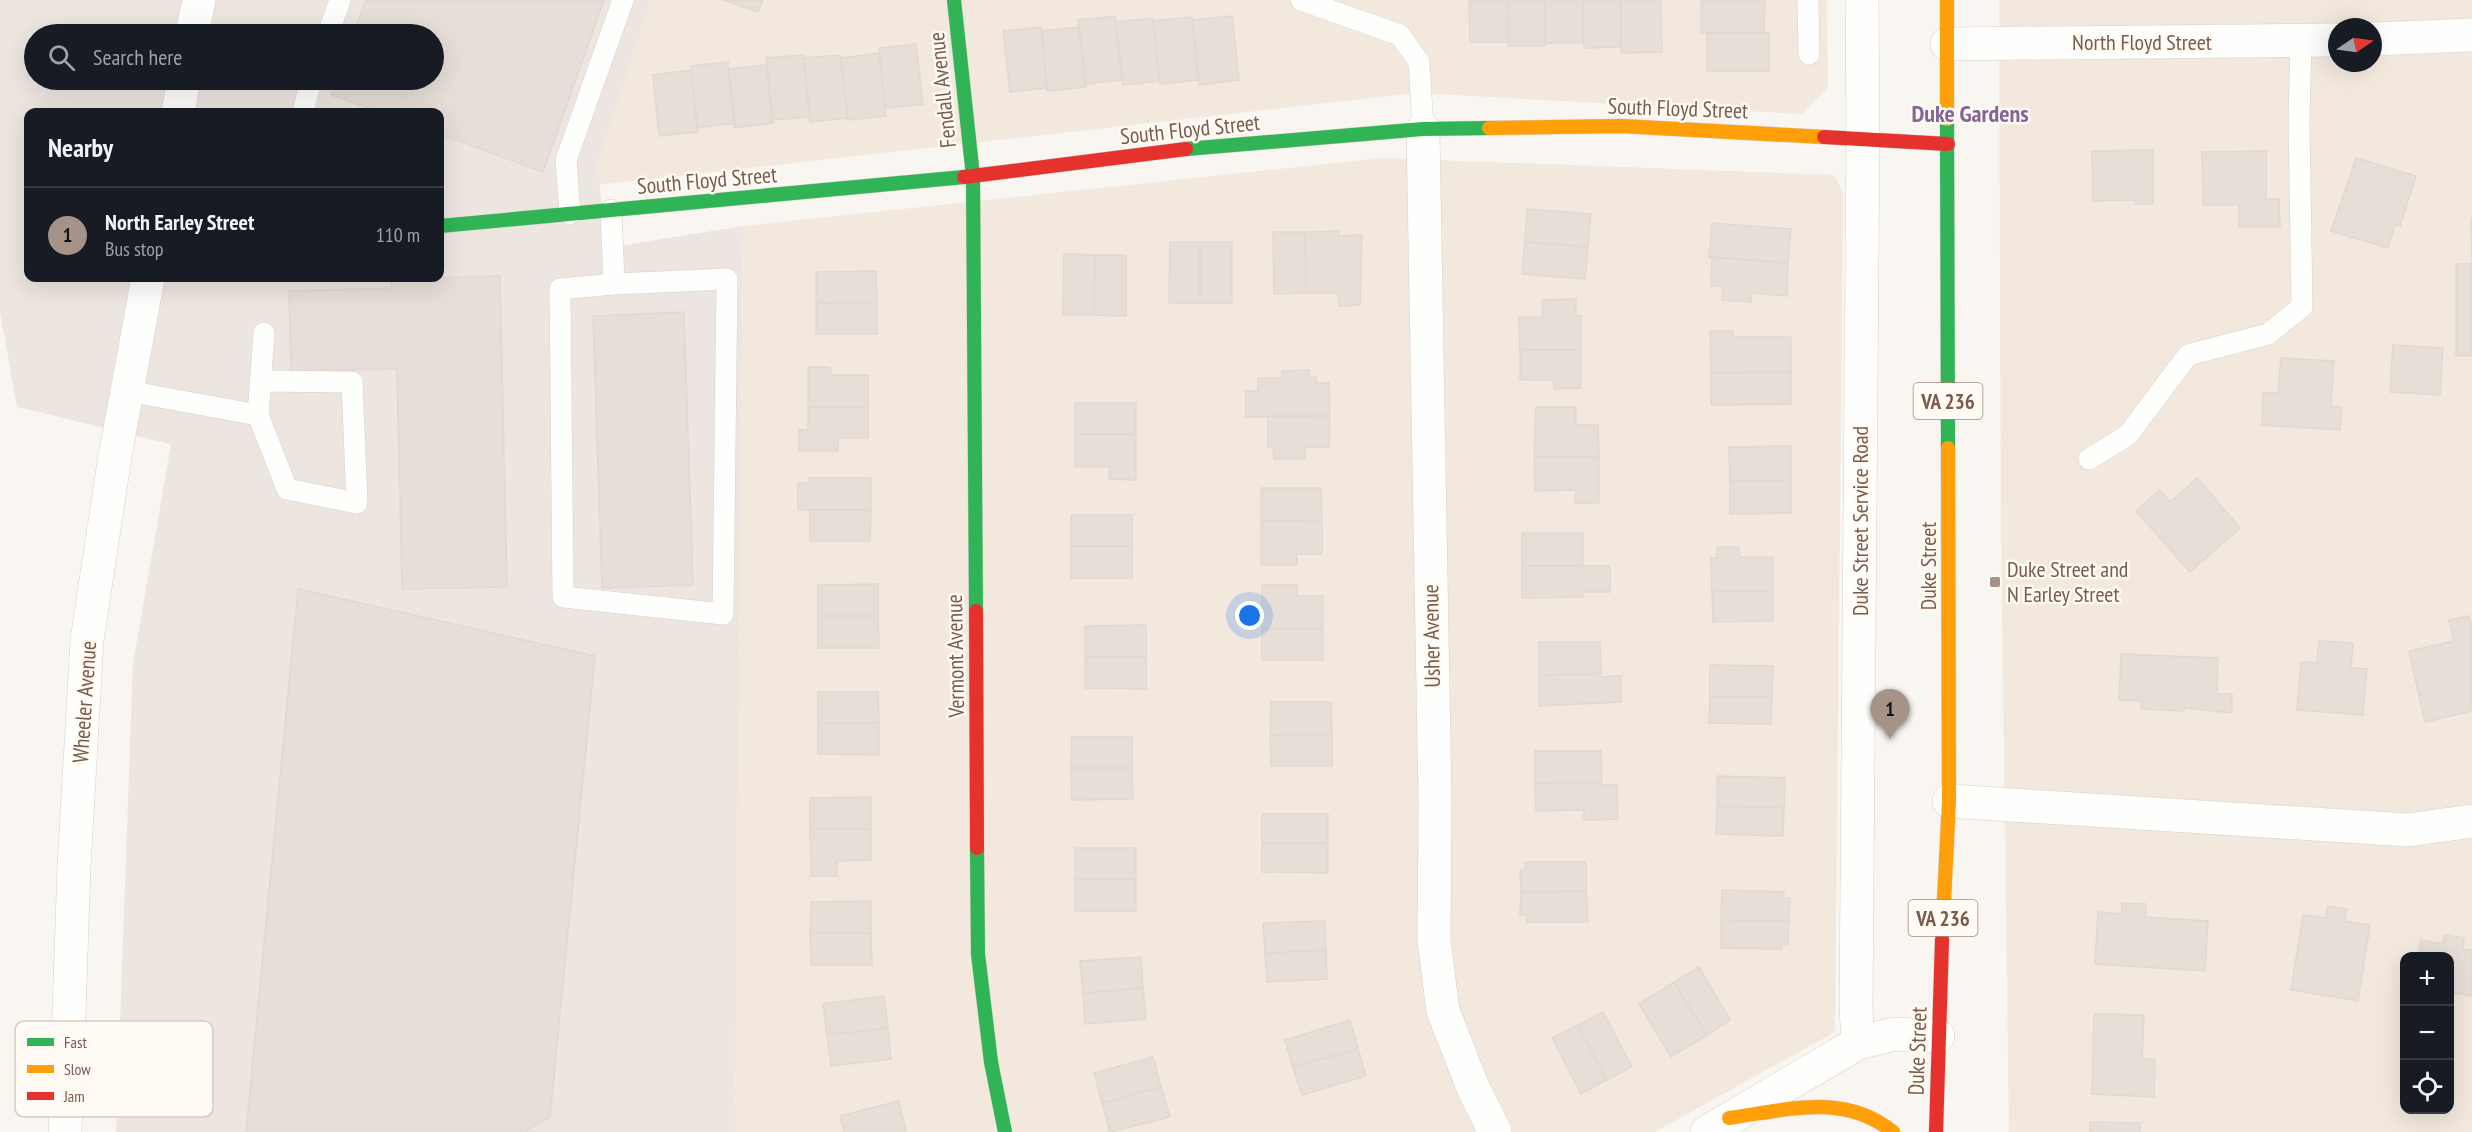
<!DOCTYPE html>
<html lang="en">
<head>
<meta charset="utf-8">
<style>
  body { margin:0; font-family:"PT Sans Narrow",sans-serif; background:#20242c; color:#f1f3f6 }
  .controls { position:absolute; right:18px; bottom:18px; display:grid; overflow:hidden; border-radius:12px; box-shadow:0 6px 24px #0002 }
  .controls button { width:54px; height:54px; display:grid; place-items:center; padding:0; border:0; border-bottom:2px solid #363941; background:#171b24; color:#f1f3f6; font:30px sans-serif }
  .compass { position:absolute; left:2328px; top:18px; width:54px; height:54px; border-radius:50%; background:#171b24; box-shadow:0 6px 24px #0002; rotate:77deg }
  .you { position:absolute; left:1250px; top:616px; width:21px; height:21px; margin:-15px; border:4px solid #fff; border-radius:50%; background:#1a73e8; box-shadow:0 0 0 9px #1a73e833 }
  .badge { display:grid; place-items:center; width:39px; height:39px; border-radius:50%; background:#a69286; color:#111; font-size:20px; font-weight:700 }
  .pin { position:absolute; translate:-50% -50px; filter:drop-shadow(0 2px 3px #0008) }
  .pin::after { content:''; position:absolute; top:32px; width:21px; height:18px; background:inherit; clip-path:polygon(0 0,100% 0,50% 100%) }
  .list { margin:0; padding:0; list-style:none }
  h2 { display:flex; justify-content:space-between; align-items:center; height:78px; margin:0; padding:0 24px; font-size:26px }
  h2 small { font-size:20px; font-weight:400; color:#9ea1a6 }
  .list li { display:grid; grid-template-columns:39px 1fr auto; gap:18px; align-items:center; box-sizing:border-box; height:96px; padding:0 24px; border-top:2px solid #363941 }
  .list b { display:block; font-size:22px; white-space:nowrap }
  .list p { margin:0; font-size:20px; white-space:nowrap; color:#9ea1a6 }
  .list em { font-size:20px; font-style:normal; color:#9ea1a6 }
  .icon { flex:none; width:33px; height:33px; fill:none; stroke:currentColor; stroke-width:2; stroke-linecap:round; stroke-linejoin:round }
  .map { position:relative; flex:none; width:2472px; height:1132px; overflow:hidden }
  .search { position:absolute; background:#171b24; box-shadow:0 6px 24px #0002; left:24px; top:24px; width:420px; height:66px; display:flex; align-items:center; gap:15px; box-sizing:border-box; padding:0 21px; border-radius:33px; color:#9ea1a6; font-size:22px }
  .panel { position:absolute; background:#171b24; box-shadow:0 6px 24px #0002; left:24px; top:108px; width:420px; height:174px; border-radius:12px }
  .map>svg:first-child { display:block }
</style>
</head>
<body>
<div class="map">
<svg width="2472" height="1132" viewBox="0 0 2472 1132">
  <rect width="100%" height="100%" fill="#f9f5f0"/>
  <path fill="#f2e8de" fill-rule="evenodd" d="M651,0H1827L1828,87L1802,114L1416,93L598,185L597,165Z
    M1999,0H2472V1132H2009L2001,537ZM2337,27H2373V63H2337ZM2404,956H2450V1110H2404Z
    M1382,158L1834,175L1843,193L1835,1032L1655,1132H735L743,226Z"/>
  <path fill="#ede5e0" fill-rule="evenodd" d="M0,0H651L597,165L607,248L743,226L735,1132H116L133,664L171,444L17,407L0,312ZM34,34H434V80H34ZM28,112H440V278H28Z"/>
  <path fill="#e6ded7" stroke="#e2d8d2" stroke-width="1.5" d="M366,0H604L543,172L440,134V112H381L331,95L337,80H434V34H353Z
    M723,0H763L758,12Z
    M1469,0H1508L1509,42H1470Z
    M1508,0H1545V46H1508Z
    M1545,0H1583V43H1545Z
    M1583,0H1621V47L1584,48Z
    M1621,0H1661L1662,52L1621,53Z
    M1701,0H1765L1764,33H1701Z
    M1115,16L1122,80L1085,84L1078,20Z
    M1232,16L1239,80L1199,85L1192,20Z
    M1192,17L1199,80L1160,84L1153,21Z
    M1153,18L1160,81L1123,85L1116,22Z
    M1041,27L1047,88L1010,92L1003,31Z
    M1079,27L1086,87L1047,91L1042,31Z
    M1707,33H1769V71H1707Z
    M916,44L923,104L885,108L879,48Z
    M879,53L886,116L848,120L841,58Z
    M803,55L810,117L772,120L766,58Z
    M840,55L848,118L810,122L804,58Z
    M728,62L735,123L697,128L691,66Z
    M767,65L773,123L735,128L728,69Z
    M691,70L698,132L659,136L653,75Z
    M2153,150V204H2135V200L2093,201L2092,151Z
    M2266,151V199H2279L2280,227H2239V205H2203L2202,152Z
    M2356,158L2416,176L2400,226L2395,225L2388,248L2331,231Z
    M1527,209L1591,214L1588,247L1525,242Z
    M2471,218H2472V356H2456V264H2472Z
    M1712,223L1791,229L1788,263L1709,257Z
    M1339,231V236L1362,235L1360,305L1339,306L1338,293H1306L1305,232Z
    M1273,232H1305L1306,293L1274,294Z
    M1170,242H1200V303H1169Z
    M1200,242H1232V303H1200Z
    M1525,242L1588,247L1585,279L1522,274Z
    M1064,254L1095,255L1094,315H1063Z
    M1095,255H1126V316L1094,315Z
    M1712,257L1788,263L1787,296L1752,293L1751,302L1722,300L1723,286H1711Z
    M876,271L877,302L816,303V272Z
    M500,276L507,587L402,589L397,369L291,371L289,291L392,288L391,279Z
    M1576,299V316H1581V350H1520L1519,317H1543L1542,300Z
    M877,302V334H816V303Z
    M684,312L693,585L602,588L593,316Z
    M1710,331H1733V337H1791V372L1711,373Z
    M2393,345L2443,348L2440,395L2390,392Z
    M1520,350H1581V388L1554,389V380H1520Z
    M2281,358L2334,361L2331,406L2342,407L2340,430L2262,425L2263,393H2278Z
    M808,367H830L831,375H868V407H808Z
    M1309,370V377H1316V383H1329L1330,416L1246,417V391H1258V378H1282V371Z
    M1791,372V404L1711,405V373Z
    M1075,403H1136V434H1075Z
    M808,407H868V438H838V451H799V430H808Z
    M1536,407H1576V425H1598L1599,457H1534Z
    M1268,416H1330L1329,447H1305V459H1274L1273,447H1268Z
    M1075,434H1136V480L1109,479L1110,467H1075Z
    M1791,446V480L1730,481L1729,447Z
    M1534,457H1599V503H1575L1576,490L1535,491Z
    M809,478H871V510H798V483H810Z
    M2197,478L2240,528L2190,572L2136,511L2160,490L2170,502Z
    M1791,480V513L1730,514V481Z
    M1261,488H1321L1322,520L1261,521Z
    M810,510H871L870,541H810Z
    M1071,515H1132V546H1071Z
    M1322,520V554H1297V565H1261V521Z
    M1522,533H1583V566H1522Z
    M1071,546H1132V578H1071Z
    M1717,547H1739L1740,557H1773V591L1712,592L1711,558H1717Z
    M1522,566H1610V592H1584L1583,597L1522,598Z
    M878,584V616H818V585Z
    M1262,585H1297V596H1323V629H1262Z
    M298,589L595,656L550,1117L523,1132H246Z
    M1773,591V621L1713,622L1712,592Z
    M818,616H878L879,648H818Z
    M2469,616L2472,630V711L2425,722L2409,651L2454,641L2449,620Z
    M1146,625V656L1085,657V626Z
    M1262,629H1323V660H1262Z
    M2319,641L2353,643L2351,668L2367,669L2363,715L2297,710L2301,662L2317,663Z
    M1539,642H1600L1601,674L1539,675Z
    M2121,654L2218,658L2217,694H2232V713L2184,708V711L2141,709V701L2119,700Z
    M1146,656V689L1085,688V657Z
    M1710,665L1773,666L1772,697L1710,696Z
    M1601,674L1600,677L1621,676V702L1539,706V675Z
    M818,692H878L879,723H818Z
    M1710,696L1772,697L1771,724L1709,723Z
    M1271,702H1331L1332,734L1270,735Z
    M818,723H879V755L818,754Z
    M1332,734V766H1271L1270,735Z
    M1072,737H1132V768H1071Z
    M1535,751H1601L1602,782L1535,783Z
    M1071,768H1132L1133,799L1072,800Z
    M1717,776L1785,778L1784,808L1717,806Z
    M1602,782V785H1617L1618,819L1584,820V810L1536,811L1535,783Z
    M871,797V829H810V798Z
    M1717,806L1784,808L1783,836L1716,834Z
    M1262,814H1328V843H1262Z
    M810,829H871V860L837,861V876H811Z
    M1262,843H1328V873L1262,872Z
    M1075,848H1136V879H1075Z
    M1525,862H1586V891L1521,892L1520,870H1525Z
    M1075,879H1136V911H1075Z
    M1722,890L1784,892L1783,898H1790L1789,921L1721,920Z
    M1586,891L1588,922H1527V915H1520L1521,892Z
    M871,901V933H810L811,902Z
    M2122,903L2146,904V917L2208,921L2205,971L2095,964L2098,912L2122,914Z
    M2328,906L2347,909L2345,921L2370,925L2358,1001L2291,990L2303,915L2326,918Z
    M1721,920L1789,921L1788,944H1782V949L1721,948Z
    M1325,921L1326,950L1265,953L1263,923Z
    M810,933H871L872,965H811Z
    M2444,935L2464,938L2463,949L2472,950V996L2450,992V956H2418L2421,940L2443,944Z
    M1326,950L1327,979L1267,982L1265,953Z
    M1141,957L1143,988L1083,993L1080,961Z
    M1699,967L1730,1020L1707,1035L1674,982Z
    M1674,982L1707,1035L1671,1057L1639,1004Z
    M1143,988L1146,1019L1085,1024L1083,993Z
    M884,996L888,1028L827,1035L823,1004Z
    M1603,1012L1632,1067L1607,1080L1578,1025Z
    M2094,1014L2144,1015L2142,1059H2155L2154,1097L2092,1094Z
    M1350,1020L1358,1048L1293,1068L1285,1040Z
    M1578,1025L1607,1080L1581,1094L1552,1038Z
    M888,1028L891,1059L831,1066L827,1035Z
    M1358,1048L1366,1076L1302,1095L1293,1068Z
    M1153,1057L1161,1087L1102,1103L1094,1073Z
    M1161,1087L1170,1117L1110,1132L1102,1103Z
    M899,1101L906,1132H844L840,1116Z
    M2090,1122L2140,1123V1132H2090Z"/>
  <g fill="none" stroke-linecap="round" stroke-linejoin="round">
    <defs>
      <path id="lane" d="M1301,0L1400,35L1419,62L1423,129
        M1808,0L1809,54
        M328,34L340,0
        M303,112L311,80
        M611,210L614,284L727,279L723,614L563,597L560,289L614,284
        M570,214L566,160L623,0
        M127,391L258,415L264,333
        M258,415L287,489L357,503L352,382L261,381
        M2089,459L2128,435L2188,355L2268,334L2302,307L2299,120L2301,41"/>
      <path id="street" d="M192,34L199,0
        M2373,39L2472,35
        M1947,44L2337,40
        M178,112L184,80
        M1423,129L1435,801L1434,940L1443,1011L1474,1090L1495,1132
        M1949,801L2408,830L2472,821
        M1858,1043L1856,1007L1863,138L1862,0
        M65,1132L74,866L87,640L115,456L148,278
        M1707,1132L1858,1043L1894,1034L1938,1036"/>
      <path id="fast" d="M954,0L973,176L976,611
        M1947,119L1948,448
        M1186,149L1423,129L1489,128
        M440,226L964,177
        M977,848L978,954L991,1062L1005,1132"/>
      <path id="slow" d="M1947,0V119
        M1489,128L1621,126L1824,137
        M1942,940L1949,801L1948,448
        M1729,1118C1787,1110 1844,1092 1893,1132"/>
      <path id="jam" d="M1824,137L1948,144
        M964,177L1186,149
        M976,611L977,848
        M1936,1132L1942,940"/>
    </defs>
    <use href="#lane" stroke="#d7d1cb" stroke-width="22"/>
    <use href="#street" stroke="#d7d1cb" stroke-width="34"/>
    <use href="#fast" stroke="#d9d2cb" stroke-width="15"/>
    <use href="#slow" stroke="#d9d2cb" stroke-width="15"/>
    <use href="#jam" stroke="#d9d2cb" stroke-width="15"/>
    <use href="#lane" stroke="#fefefd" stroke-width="21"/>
    <use href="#street" stroke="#fefefd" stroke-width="33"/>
    <use href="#fast" stroke="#30b455" stroke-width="14"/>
    <use href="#slow" stroke="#ff9f0a" stroke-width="14"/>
    <use href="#jam" stroke="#e5322d" stroke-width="14"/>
  </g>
  <rect fill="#a69286" stroke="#fffaf3" stroke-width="2" x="1989" y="576" width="12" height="12" rx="3"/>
  <g text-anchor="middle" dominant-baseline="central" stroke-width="5" stroke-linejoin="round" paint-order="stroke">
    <g fill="#fffaf3" stroke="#a28b7f" stroke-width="1.5">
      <rect x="1913.5" y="383" width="69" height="36" rx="4.5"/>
      <rect x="1908.5" y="900" width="69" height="36" rx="4.5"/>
    </g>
    <g font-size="21" font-weight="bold" fill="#7a5c4d">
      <text x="1948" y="401">VA 236</text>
      <text x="1943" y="918">VA 236</text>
    </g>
    <g font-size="22" fill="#7a5c4d" stroke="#fffaf3">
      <text x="2142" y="42">North Floyd Street</text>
      <text transform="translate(942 90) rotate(-96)">Fendall Avenue</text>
      <text transform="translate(1678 108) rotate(2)">South Floyd Street</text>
      <text transform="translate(1190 129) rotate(-6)">South Floyd Street</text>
      <text transform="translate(707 180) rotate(-5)">South Floyd Street</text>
      <text transform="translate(1860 521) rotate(-90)">Duke Street Service Road</text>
      <text transform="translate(1928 566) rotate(-90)">Duke Street</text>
      <text transform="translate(1431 636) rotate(-91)">Usher Avenue</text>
      <text transform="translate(955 656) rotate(-91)">Vermont Avenue</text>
      <text transform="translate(84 702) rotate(-86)">Wheeler Avenue</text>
      <text transform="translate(1917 1051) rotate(-88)">Duke Street</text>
    </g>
    <g font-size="22" fill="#7a5c4d" stroke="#fffaf3" text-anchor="start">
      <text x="2007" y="569">Duke Street and<tspan x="2007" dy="25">N Earley Street</tspan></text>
    </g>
    <g font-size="24" font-weight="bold" fill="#846695" stroke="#fffaf3">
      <text x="1970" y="113">Duke Gardens</text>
    </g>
  </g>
  <rect x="15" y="1021" width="198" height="96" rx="9" fill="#fffaf3" stroke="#d7cbc1" stroke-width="1.5"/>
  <rect x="27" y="1038" width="27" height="8" fill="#30b455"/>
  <rect x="27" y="1065" width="27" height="8" fill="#ff9f0a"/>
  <rect x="27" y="1092" width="27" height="8" fill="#e5322d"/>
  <g font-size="16" fill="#7a5c4d">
    <text x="64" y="1048">Fast</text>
    <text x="64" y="1075">Slow</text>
    <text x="64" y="1102">Jam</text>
  </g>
</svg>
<div class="controls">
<button>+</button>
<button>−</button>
<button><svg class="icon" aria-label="locate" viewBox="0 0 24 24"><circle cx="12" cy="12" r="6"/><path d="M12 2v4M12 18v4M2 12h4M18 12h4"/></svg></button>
</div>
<svg class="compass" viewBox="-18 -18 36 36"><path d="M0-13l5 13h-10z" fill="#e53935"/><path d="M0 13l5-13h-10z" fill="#9ea1a6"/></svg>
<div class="you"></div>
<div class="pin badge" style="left:1890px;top:739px">1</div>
<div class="search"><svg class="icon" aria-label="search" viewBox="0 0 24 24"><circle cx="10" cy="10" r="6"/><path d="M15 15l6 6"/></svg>Search here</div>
<section class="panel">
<h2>Nearby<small></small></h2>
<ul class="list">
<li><span class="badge">1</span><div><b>North Earley Street</b><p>Bus stop</p></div><em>110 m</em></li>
</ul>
</section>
</div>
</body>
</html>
